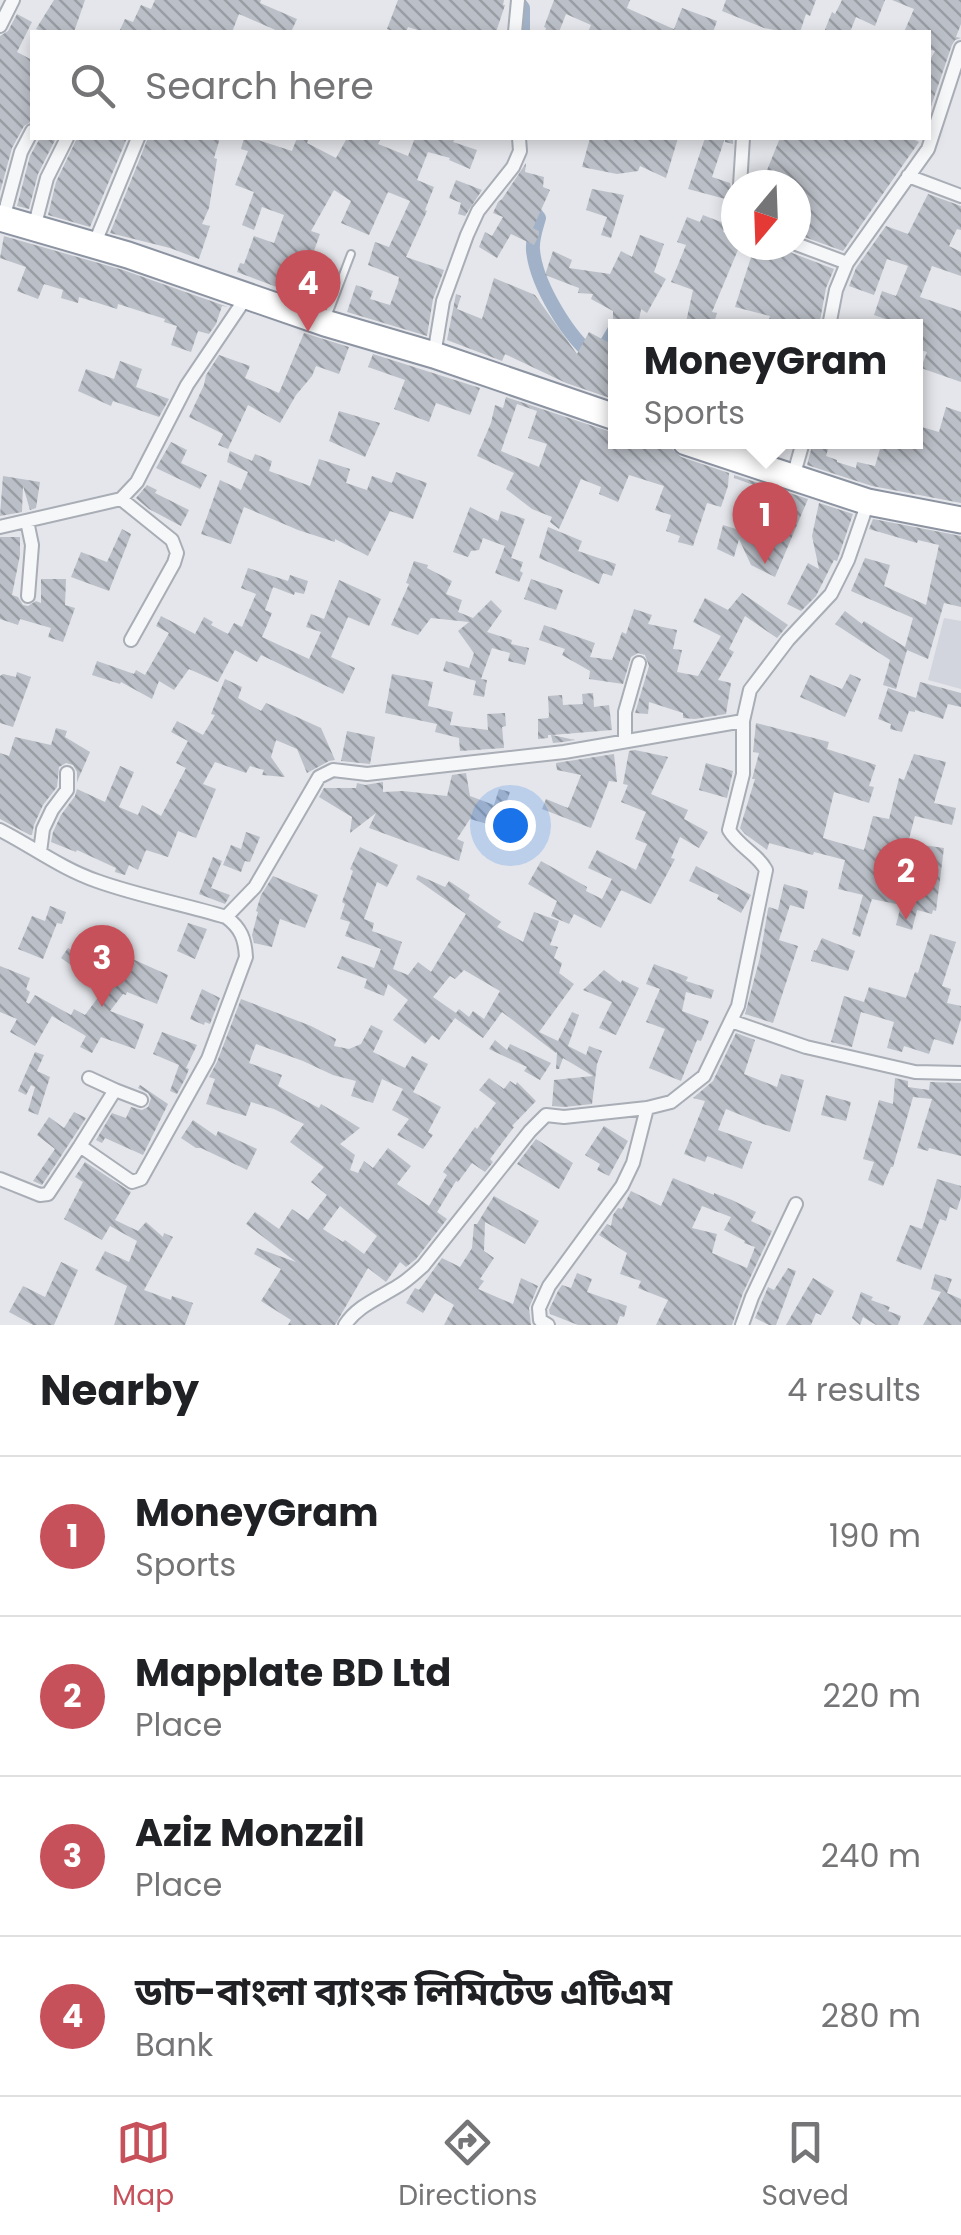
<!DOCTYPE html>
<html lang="en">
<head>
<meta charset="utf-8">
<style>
  body { margin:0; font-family:Poppins,"Noto Sans Bengali",sans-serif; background:#f2f2f2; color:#202124 }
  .compass { position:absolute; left:721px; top:170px; width:90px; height:90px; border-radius:50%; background:#fff; box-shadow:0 5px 15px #0003; rotate:199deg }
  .you { position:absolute; left:510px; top:825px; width:35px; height:35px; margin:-25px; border:8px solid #fff; border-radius:50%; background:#1a73e8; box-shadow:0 0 0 15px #1a73e833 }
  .badge { display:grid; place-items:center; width:65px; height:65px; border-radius:50%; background:#c7515b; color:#fff; font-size:32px; font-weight:700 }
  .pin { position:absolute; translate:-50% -82px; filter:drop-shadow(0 2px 5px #0008) }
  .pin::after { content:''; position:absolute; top:52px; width:35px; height:30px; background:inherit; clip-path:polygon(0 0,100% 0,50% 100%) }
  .popup { position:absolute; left:608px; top:319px; width:315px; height:130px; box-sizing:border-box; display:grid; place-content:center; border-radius:0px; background:#fff; filter:drop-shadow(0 2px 8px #0005); font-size:32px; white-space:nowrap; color:#757577 }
  .popup b { font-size:38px; color:#202124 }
  .popup::after { content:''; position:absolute; left:50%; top:100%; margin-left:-20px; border:20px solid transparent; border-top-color:#fff }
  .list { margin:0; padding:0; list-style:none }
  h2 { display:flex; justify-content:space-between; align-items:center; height:130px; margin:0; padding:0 40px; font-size:42px }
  h2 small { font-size:32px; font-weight:400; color:#757577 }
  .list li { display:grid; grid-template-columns:65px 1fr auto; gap:30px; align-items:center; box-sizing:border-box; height:160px; padding:0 40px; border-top:2px solid #e0e0e0 }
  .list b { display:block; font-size:38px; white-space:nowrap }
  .list p { margin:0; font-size:32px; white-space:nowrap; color:#757577 }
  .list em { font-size:32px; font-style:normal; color:#757577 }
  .icon { flex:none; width:55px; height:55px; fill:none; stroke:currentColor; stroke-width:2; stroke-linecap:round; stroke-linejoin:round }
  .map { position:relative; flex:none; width:961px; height:1325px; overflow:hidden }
  .search { position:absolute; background:#fff; box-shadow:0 5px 15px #0003; left:30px; right:30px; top:30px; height:110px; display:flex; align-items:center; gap:25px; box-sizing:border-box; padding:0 35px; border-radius:0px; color:#757577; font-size:38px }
  .sheet { height:770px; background:#fff }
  nav { display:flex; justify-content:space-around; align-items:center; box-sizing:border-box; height:140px; border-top:2px solid #e0e0e0; background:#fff; font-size:28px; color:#757577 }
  nav a { display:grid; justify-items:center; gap:5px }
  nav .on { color:#c7515b }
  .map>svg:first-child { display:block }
</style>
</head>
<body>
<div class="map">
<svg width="961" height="1325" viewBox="0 0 961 1325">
  <defs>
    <pattern id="building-back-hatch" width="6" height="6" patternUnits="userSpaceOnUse" patternTransform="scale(2.5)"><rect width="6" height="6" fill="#bbbfc7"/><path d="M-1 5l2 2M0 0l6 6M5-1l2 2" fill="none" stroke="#989ca3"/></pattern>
  </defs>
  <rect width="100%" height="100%" fill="#e4e6eb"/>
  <path fill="#d2d5dd" d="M944,618L961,621V689L928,680Z"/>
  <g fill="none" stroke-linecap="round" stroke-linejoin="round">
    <path stroke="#a1b2c8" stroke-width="14" d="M517,0L523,8V32
      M529,205L539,218C536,229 532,239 533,250C536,284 569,339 597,359L615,329"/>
  </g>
  <path fill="url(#building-back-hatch)" fill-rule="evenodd" d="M54,0H85L74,32H44L36,29Z
    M155,0H261L260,3L297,19L291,32H280L239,14L232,32H119L125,19L133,22L141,5L151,9Z
    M398,0H504L503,5H505L496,32H424L408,27L406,32H395L387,29Z
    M554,0H630L627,8L680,32H588L591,25L566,14L559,32H545L546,28L544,27Z
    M726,0H816L810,16L806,14L800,32H785L764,28L722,11Z
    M842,0H885L875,26L856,17L850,32H824L832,12L835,14Z
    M892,0H961V24L956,37L961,38L955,40L952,45L928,115V63L935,51L928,49V32H904L914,9Z
    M682,8L717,21L713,32H684L674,29Z
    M17,14L32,22L17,52L32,60V121L24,126L12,148L0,192V36L8,31Z
    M40,138H56L38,174L29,209L17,206L30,156Z
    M77,138H127L90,227L48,215L56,182Z
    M148,138H220L214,158L217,159L209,208L202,224L210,226L199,259L170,248L110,233Z
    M244,138H252L292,151L297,138H309L307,143L336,158L347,138H381L378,144L408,156L415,138H455L453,142L477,150L470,169L449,160L450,158L428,152L417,180L434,187L425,210L427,211L406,257L444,270L433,299L427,336L347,312L356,285L373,291L370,299L390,305L398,283L399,277L368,265L375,242L389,247L410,201L388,192L369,235L341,223L351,201L334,190L311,231L320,234L298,295L237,272L240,263L244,264L254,236L274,243L284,215L262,207L254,230L242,225L254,192L235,185L248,151L241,149Z
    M590,138H678L666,178L640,166L638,171L617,174L582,167Z
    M705,138H733V144L725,142V138L712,177L730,183L731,188L735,194L733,201L688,189Z
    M780,138H911L919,142L843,251L796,234V185H761Z
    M526,163L525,172L544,177L543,187L550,190L533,228L539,231V235L534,245L511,234L497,258L479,247L485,232L492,236L503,217L493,213L498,202L502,199Z
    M456,180L482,190L465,216L458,214L461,203L449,198Z
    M592,189L624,195L611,238L601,235L607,217L586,210Z
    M928,194L961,206V230L957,229L949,246L961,252V276L932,266L920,297L961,311V382L921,368L927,352L915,348V326H890L891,321L874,315L882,291L896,296L908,266L887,259L874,295L849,286L856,268L886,226L908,234Z
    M703,215L726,224L723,232L736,236V245H740L712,312L717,313L713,326H701L686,322L693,290L671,282L686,245L677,242L687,217L700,222Z
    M0,235L123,270L228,307L222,306L216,324L209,334L198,331L191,352L171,345L177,326L164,322L165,319L118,304L117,309L79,297L78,303L61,298L63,290L44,284L38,299L17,291L26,267L0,258L4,236Z
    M640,235L664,244L654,272L666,279L647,313L641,309L638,326H613V311L591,299L593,294L578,293L579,288L545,275L553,251L572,260L569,268L610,274L621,251L632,257Z
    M763,245L787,248L792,253L834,269L826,288L819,326H767L770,316L735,307L754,248L761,251Z
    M494,278L535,295L577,354L589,332L615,346L613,399L566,383L505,354L502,361L447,340L456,294L461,296L457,309L482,319Z
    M304,333L349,347L339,374L316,366L312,376L296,395L280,423L248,405L228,449L218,445L223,434L189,417L204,385L206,375L219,355L250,366L245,378L279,393Z
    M373,354L480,388L470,415L436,403L429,422L394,409L405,380L368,367Z
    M120,361L142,369L136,387L169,399L159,417L113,401L111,406L78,391L86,369L114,379Z
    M506,397L614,433L610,442H647L672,449L681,457L729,473L728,486L721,507L707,503L693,546L678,542L680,536L666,531L671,515L655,510L664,486L629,475L618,502L599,494L601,487L581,479L559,529L550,522L552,517L532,509L506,489L514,473L477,456L491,423L495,405L503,408ZM517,404L537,411L528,438L547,444L539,467L501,451Z
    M946,407L961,412V503L872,486L807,465L813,442H830L826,456L837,460V462L856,468L857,462L875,466L882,442H915V425L939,432Z
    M339,411L380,423L365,457L329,441Z
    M171,442L187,450L181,463L207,475L200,489L156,468Z
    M230,451L252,461L255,454L272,461L269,471L310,486L319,459L350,469L346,483L367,490L372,476L392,483L396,472L427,483L413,519L390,511L368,556L335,539V542L298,530L244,507L231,544L201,534L220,480L241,490L248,472L227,462Z
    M734,475L808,499L775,577L751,565L739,539L734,557L717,549L723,525L746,532L762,488L734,478Z
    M3,476L40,482L36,508L30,510L23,486L22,512L0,516Z
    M147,485L157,490L155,493L189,510L181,526L149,509L136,498Z
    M819,503L853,514L837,561L834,560L816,596L801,611L787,604L808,563L819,569L812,536Z
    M470,507L498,521L501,511L525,519L511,558L523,562L520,571L523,573L519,582L495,573L505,546L483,538L479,550L471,551L468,557L453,552Z
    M873,519L961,536V607L944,603L928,659L907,650L896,689L883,685L890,660L835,624L845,611L862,624L864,621L905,647L913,618L851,591L865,558L890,565L884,586L926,605L939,545L918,540L917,543L869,529Z
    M548,527L582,541L578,551L616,564L612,576L603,573L599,584L539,558Z
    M122,529L131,534L130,537L109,591L71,577L81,552L107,562Z
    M0,537H20V555L12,595L18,597L23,605L28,606L36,601L41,603V579H66L65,605L75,608L63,642L48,637L51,628L20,619L18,625L0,619Z
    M414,561L428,565L427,568L452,581L446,594L462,600L458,612L473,618L491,600L502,611L487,632L512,640L511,644L529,648L525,665L508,661L510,653L492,648L481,679L487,680L484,697L473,695L476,681L443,671L446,661L469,668L474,653L458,631L469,622L431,618L418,635L391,625L409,584L406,583Z
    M248,568L288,581L290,575L308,581L304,594L295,592L294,595L273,587L265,610L272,613L262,637L309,659L321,632L306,627L311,614L324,619L339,580L381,599L369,626L348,617L331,657L355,668L343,694L261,655L257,662L235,650L218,682L189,669L174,690L159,681L152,699L121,682L120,684L92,675L97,661L134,674L136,670L145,675L169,633L156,626L161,616L195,634L204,617L213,622L211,625L228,634L234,623L242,627L256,594L241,588Z
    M531,579L563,590L556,610L524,599Z
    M742,593L788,625L777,638L745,616L729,649L734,652L718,680L731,683L726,714L695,719L683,718V713L649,702L648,714L635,713L649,666L645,655L638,653L631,657L623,684L589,679L590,671L562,655L565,649L539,640L544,625L595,643L590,657L612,660L622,632L626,634L634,609L652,615L648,624L677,630L673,649L682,650L677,672L698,676L721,636L693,622L705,598L728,610Z
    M17,672L31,677L13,727L0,723V676L3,674L16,677Z
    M392,674L433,682L428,706L453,712L450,725L488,730L487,714L505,713L506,726L502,727L504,748L460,751L459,738L435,732L437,724L385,713Z
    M850,674L861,679L845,717L800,697L810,675L842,689Z
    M225,679L242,687L238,698L261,711L266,703L321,728L335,760L329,761L307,773L297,749L276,740L271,757L285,777L262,775L264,770L250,766L246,773L215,762L203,784L216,789L196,838L178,831L168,857L146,850L138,870L129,865L125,875L115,872L116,868L77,850L76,852L51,842L53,832L61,815L75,796L77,789L105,802L120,766L134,772L119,807L138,815L142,805L161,816L186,768L176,763L188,741L171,732L177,721L203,735L215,715L211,714Z
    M920,682L961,693V707L948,704L943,719L915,710V712L909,711L902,732L890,729L891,724L878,719L888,688L916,698Z
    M593,693L594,707L609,705L612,730L552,735L575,740L563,742L553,743L551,735H548V738L538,739V719L548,718L549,716L548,696L562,695L563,705L583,704L582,694Z
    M756,723L829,742L827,749L876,765L869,786L874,787L869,803L834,792L823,838L864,850L873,816L889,819L899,778L904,780L914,754L946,762L934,803L956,808L952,825L915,816L908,843L944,848L936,911L933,910L932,914L917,910L912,930L896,925L901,905L872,899L860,937L852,934L863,895L838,889L845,860L814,852L813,855L769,843L767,850L745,834L740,828L755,779H752L759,753L753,752Z
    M56,728L67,731L65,737L90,752L77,782V772L73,765L66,763L59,767L57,787L43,805L34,825L32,835H30L0,819V753L9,756L15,737L51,745Z
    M347,731L375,737L370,764L341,761Z
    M635,750L668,757L651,794L688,810L684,819L708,832L699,848L680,837L671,858L675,859L651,904L621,890L601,928L574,914L569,924L551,916L557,901L528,884L541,861L587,887L586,891L602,899L612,879L588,868L597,850L636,870L647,844L635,839L646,812L621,802L628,785L623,784L629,751Z
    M614,754L617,782L609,781L591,828L542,809L546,799L568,808L581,775L557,770L556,763Z
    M706,763L733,771L727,798L699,790Z
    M466,773L470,796L494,805L499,789L510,792L498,827L470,819L457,839L464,842L459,861L369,828L376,813L350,833L352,817L319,797L324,788H356L357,783L365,785L383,782V792L403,791L447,796L452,775Z
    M246,832L260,837L250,862L245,861L241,872L223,865L231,845L241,849Z
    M360,847L398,865L387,887L377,882L364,919L374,923L372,931L402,942L393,969L408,975L418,962L431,972L466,914L416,879L418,875L445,887L449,881L470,895L468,899L501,922L497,927L523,942L534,912L559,921L550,945L558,947L554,958L562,963L559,973L574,984L539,1032L558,1041L572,1012L579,1015L568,1046L586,1055L589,1046L602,1051L597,1064L592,1104L564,1107L552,1106L554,1080L593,1076L563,1058L559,1069H556L557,1052L556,1053L502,1012L483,1038L455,1018L439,1040L432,1035L425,1044L393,1020L408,1000L388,984L384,996L364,988L367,979L337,968L342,956L374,968L381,949L345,936L350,922L340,919L345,904L342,902L353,871L350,869ZM464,970L500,991L484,1019L473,1011L469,1017L459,1009L456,1013L433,997L450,976L455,979Z
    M213,857L222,861L211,888L230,895L225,904L199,894Z
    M696,866L751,895L741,913L717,899L719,895L689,881Z
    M273,876L318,895L305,928L280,919L272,947L254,943L252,935L258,912L256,911L261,895Z
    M784,884L808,891L804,909L790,905L779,940L798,946L773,1023L745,1014L760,957L768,909L769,907L778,910Z
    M50,906L66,912L62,924L57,923L43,959L18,949L32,916L45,921Z
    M188,923L207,929L195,959L177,951Z
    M930,934L956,942L942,986L951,989L947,1003L961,1006V1019L953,1045L934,1039L929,1054L904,1046L902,1052L887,1048L894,1022L861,1012L852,1047L831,1042L844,996L864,1002L869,987L906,998L915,972L918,973Z
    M822,938L855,951L848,971L811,961L814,950L816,951Z
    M68,948L95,967L96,964L110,969L117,952L168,975L157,1004L127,992L126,995L123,994L110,1011L144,1024L135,1049L101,1037L92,1053L80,1047L86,1036L52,1016L35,1046L10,1032L17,1019L0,1012V966L30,978L26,989L30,992L26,1002L29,1004L35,995L71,1015L74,1009L85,1015L108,984L85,975L61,958Z
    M654,964L688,977L686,981L714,990L711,999L686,992L682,1011L709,1021L701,1041L697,1040L681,1081L649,1068L665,1029L646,1022L660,989L646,984Z
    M604,970L621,983L622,980L639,988L616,1035L599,1028L612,1002L583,990Z
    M202,989L220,998L210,1024L205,1022L204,1025L190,1019Z
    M241,999L311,1026L336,1039L334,1046L349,1049L361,1044L371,1025L383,1031L373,1052L405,1068L412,1056L428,1064L413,1092L441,1107L428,1132L433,1135L423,1149L397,1135L409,1119L392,1110L403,1089L382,1079L373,1103L351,1096L356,1081L333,1075L303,1061L256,1044L249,1063L282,1075L278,1086L319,1108L321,1104L360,1128L340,1144L355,1155L350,1170L358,1173L364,1161L373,1168L388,1148L411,1166L397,1184L429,1206L447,1175L443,1172L475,1127L477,1129L496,1103L479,1090L489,1078L504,1089L510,1081L516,1085L517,1082L536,1101L512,1126L514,1127L490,1159L493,1162L485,1172L472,1163L458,1182L456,1181L437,1212L447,1219L416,1259L406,1267L400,1262L386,1282L368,1268L335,1325H288L291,1320L261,1301L281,1269L254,1254L257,1248L296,1262L246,1224L255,1212L279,1229L292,1209L308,1220L327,1195L311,1182L324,1167L290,1142L304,1124L274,1109L251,1102L246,1116L206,1104L215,1079L209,1077L217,1062ZM340,1206L377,1236L364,1254L345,1240L343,1242L323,1229Z
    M162,1032L197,1045L186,1068L189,1069L185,1079L177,1094L170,1091L179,1065L153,1054Z
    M736,1033L755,1040L744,1074L777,1087L781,1074L804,1080L790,1132L763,1124L726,1109L718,1130L752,1142L742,1169L707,1156L705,1162L684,1154L705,1101L693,1098L713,1081Z
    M495,1040L507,1050L510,1044L551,1063L540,1080L524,1071L527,1067L489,1049Z
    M35,1052L44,1055L37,1071L50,1077L38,1115L28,1111L35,1087L31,1085L26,1095L18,1091Z
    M895,1078L908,1081V1087L929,1090L930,1082L961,1083V1156L929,1148L928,1151L917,1148L932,1099L913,1097L893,1167H891L883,1186L868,1180L874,1162L863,1159L879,1100L893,1104Z
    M140,1085L168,1104L143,1155L105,1138L102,1143L96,1140L112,1113L126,1118L131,1107L142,1110L148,1107L151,1098L148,1093L138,1088Z
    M826,1095L851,1102L846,1121L821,1115Z
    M74,1112L86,1118L42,1185L33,1181L55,1149L37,1135L49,1117L64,1128Z
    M193,1120L216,1136L218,1131L257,1149L247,1170L201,1148H196L181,1138Z
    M604,1126L628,1141L609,1176L597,1170L600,1164L585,1155Z
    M536,1139L573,1163L559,1189L517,1164Z
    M85,1162L131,1192L115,1220L138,1231L146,1222L163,1237L164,1233L173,1237L144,1290L171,1300L172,1296L193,1303L185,1325H114L127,1286L95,1270L105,1251L129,1262L137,1241L110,1226L102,1240L64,1219L83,1182L75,1177Z
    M673,1178L714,1195V1193L732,1200L756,1212L751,1221L772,1231L743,1293L732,1325H656L668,1300L638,1288L641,1281L620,1274L627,1253L599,1235L607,1224L611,1226L613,1215L618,1208L622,1209L631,1191L661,1206ZM702,1206L731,1217L724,1230L745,1241L744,1243L755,1247L747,1268L712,1253L717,1234L692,1228Z
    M937,1179L961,1186V1197L957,1210L950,1207L946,1221L940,1219L921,1270L896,1261L910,1225L922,1229Z
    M494,1196L539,1221L525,1244L485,1222L484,1251L494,1258L480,1279L484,1281L478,1289L513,1304L521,1278L538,1286L529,1308L531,1325H444L454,1305L435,1293L423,1313L406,1303L415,1288L419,1290L442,1258L460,1267L472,1248L474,1224H477Z
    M61,1262L78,1270L54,1325H33L9,1312L23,1286L45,1297Z
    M788,1268L796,1271L776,1325H769L755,1318L768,1287L774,1290Z
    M577,1273L592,1279L587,1292L627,1306L624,1317L620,1316L617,1325H578L550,1314L549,1310L558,1291L562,1285L571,1288Z
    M935,1274L952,1279L947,1293L961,1299V1325H923L941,1292L931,1289Z
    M813,1278L834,1291L821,1315L816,1313L811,1325H786Z
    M861,1292L873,1297L871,1300L890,1307L888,1311L901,1316L898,1325H876L863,1317L860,1325L852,1318Z"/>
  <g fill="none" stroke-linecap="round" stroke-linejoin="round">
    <defs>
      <path id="lane" d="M327,317L351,254"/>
      <path id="street" d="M0,26L13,0
        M515,32L518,0
        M908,176L961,196
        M740,185L743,138
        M3,219L21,152L32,131
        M34,228L47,178L67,138
        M796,244L847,263
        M94,245L138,138
        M829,326L836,290L847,263L928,149L961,48
        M434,355L443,301L467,235L478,211L513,167L520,151L519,138
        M793,477L803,442
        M121,499L172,540L177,553L174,563L131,640
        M27,521L32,545L28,596
        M0,527L121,499L137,482L187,385L247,296
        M625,741V712L639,663
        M0,830C33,847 62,869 97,881C139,896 183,904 226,917L255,887L319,777L333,770L367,774L564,752L743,721
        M40,852L43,829L52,810L67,790V773
        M731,1021L806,1047L915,1072L961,1073
        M89,1078L115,1090
        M80,1146L115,1090L141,1100
        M0,1179L40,1195L48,1194L80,1146L132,1182L141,1179L208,1059L246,957C245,939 241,928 226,917
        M345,1325C357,1306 379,1298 398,1286C407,1281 415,1273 423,1266L530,1131L546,1115L564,1117L647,1108L671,1102L704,1076L738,1006L766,870C758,854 739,847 729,830L743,774V721L750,690L788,640L831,594L848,560L868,502
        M548,1325L540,1320L539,1308L549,1286L622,1186L633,1163L647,1108
        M742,1325L752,1297L796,1204"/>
      <path id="highway" d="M0,218L128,255L325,323L434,355L615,417
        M686,442L868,502L961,520"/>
    </defs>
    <use href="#lane" stroke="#a9adb5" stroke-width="10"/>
    <use href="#street" stroke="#a9adb5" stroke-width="16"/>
    <use href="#highway" stroke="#8c93a1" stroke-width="29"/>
    <use href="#lane" stroke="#f6f7f9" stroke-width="6"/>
    <use href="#street" stroke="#f6f7f9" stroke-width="12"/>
    <use href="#highway" stroke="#fff" stroke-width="25"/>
  </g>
</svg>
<svg class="compass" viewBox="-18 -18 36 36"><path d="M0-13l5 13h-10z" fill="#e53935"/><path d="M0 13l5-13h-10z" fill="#757577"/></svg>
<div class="you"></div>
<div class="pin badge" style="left:765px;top:564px">1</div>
<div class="popup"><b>MoneyGram</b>Sports</div>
<div class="pin badge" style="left:906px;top:920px">2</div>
<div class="pin badge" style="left:102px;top:1007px">3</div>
<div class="pin badge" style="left:308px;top:332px">4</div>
<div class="search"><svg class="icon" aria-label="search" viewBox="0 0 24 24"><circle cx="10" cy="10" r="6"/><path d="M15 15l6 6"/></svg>Search here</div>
</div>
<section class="sheet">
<h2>Nearby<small>4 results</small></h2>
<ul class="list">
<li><span class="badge">1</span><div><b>MoneyGram</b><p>Sports</p></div><em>190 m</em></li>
<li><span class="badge">2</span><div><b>Mapplate BD Ltd</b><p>Place</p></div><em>220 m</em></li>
<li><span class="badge">3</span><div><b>Aziz Monzzil</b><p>Place</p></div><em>240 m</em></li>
<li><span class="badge">4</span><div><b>ডাচ-বাংলা ব্যাংক লিমিটেড এটিএম</b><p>Bank</p></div><em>280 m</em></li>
</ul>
</section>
<nav>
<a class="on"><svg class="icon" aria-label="map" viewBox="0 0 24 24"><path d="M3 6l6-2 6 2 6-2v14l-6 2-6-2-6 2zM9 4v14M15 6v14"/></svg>Map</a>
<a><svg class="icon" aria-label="directions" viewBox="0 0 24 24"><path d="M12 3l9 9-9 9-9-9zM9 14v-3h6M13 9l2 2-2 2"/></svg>Directions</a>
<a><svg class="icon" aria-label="saved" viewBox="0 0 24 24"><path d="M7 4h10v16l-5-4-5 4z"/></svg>Saved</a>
</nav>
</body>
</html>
